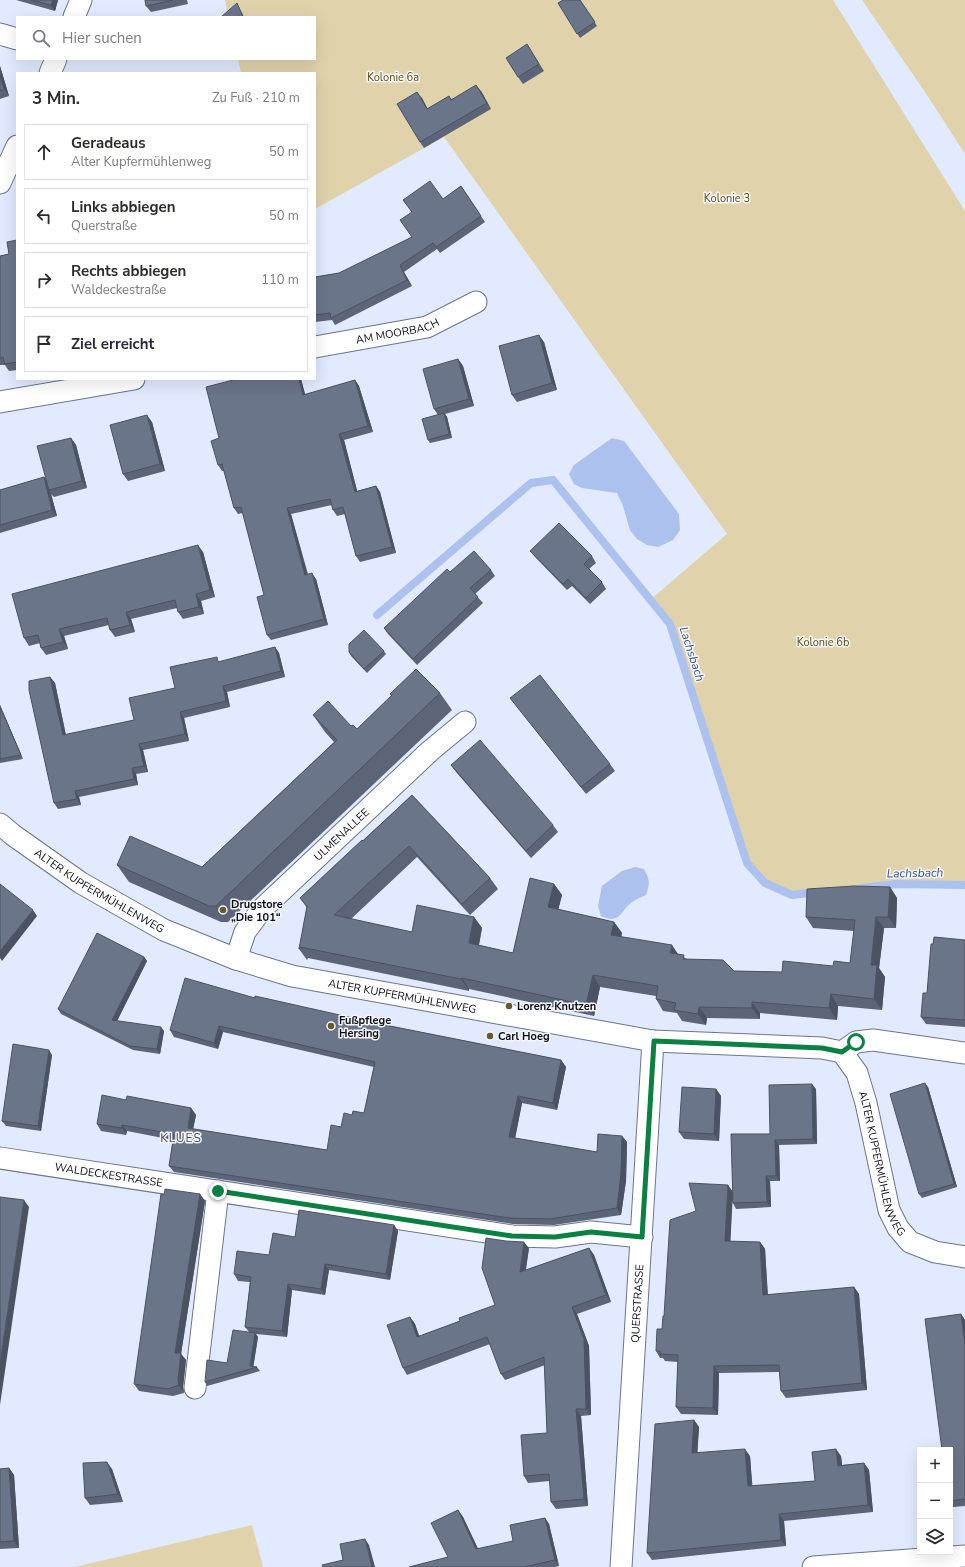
<!DOCTYPE html>
<html lang="de">
<head>
<meta charset="utf-8">
<style>
  body { margin:0; font-family:"Nunito Sans",sans-serif; background:#f2f2f3; color:#2b2b33 }
  .controls { position:absolute; right:12px; bottom:12px; display:grid; overflow:hidden; border-radius:0px; box-shadow:0 4px 16px #0002 }
  .controls button { width:36px; height:36px; display:grid; place-items:center; padding:0; border:0; border-bottom:1px solid #e1e1e2; background:#fff; color:#2b2b33; font:20px sans-serif }
  .stop { position:absolute; width:12px; height:12px; margin:-9px; border:3px solid #0b8043; border-radius:50%; background:#fff }
  .stop.end { background:#0b8043; border-color:#fff; box-shadow:0 1px 4px #0008 }
  .list { margin:0; padding:0; list-style:none }
  h2 { display:flex; justify-content:space-between; align-items:center; height:52px; margin:0; padding:0 16px; font-size:17px }
  h2 small { font-size:13px; font-weight:400; color:#7c7c81 }
  .list li { display:grid; grid-template-columns:26px 1fr auto; gap:12px; align-items:center; box-sizing:border-box; height:56px; margin:0 8px 8px; padding:0 8px; border:1px solid #e1e1e2; border-radius:0px }
  .list b { display:block; font-size:15px; white-space:nowrap }
  .list p { margin:0; font-size:13px; white-space:nowrap; color:#7c7c81 }
  .list em { font-size:13px; font-style:normal; color:#7c7c81 }
  .icon { flex:none; width:22px; height:22px; fill:none; stroke:currentColor; stroke-width:2; stroke-linecap:round; stroke-linejoin:round }
  .map { position:relative; flex:none; width:965px; height:1567px; overflow:hidden }
  .search { position:absolute; background:#fff; box-shadow:0 4px 16px #0002; left:16px; top:16px; width:300px; height:44px; display:flex; align-items:center; gap:10px; box-sizing:border-box; padding:0 14px; border-radius:0px; color:#7c7c81; font-size:15px }
  .panel { position:absolute; background:#fff; box-shadow:0 4px 16px #0002; left:16px; top:72px; width:300px; height:308px; border-radius:0px }
  .map>svg:first-child { display:block }
</style>
</head>
<body>
<div class="map">
<svg width="965" height="1567" viewBox="0 0 965 1567">
  <rect width="100%" height="100%" fill="#e1eafe"/>
  <path fill="#e0d3ac" d="M225,0H833L965,211V885L897,884L792,895L765,883L747,863L704,741L670,624L650,600L727,534L444,137L315,209V73H241L238,59H315V17H228Z
    M862,0H965V154L927,95Z
    M252,1525L263,1567H75Z"/>
  <path fill="#acc1ed" d="M612,438L624,441L679,514L680,530L673,540L658,547L647,545L637,539L630,530L623,506L617,493L582,488L574,484L569,474L574,465Z
    M635,867L644,869C650,880 650,883 646,895C642,897 636,899 632,902C619,912 620,925 601,916L598,906L602,886L622,871Z"/>
  <g fill="none" stroke-linecap="round" stroke-linejoin="round">
    <path stroke="#acc1ed" stroke-width="8" d="M377,615L531,483L553,480L670,624L747,863L765,883L792,895L817,892
      M862,888L897,884L965,885"/>
    <defs>
      <g id="minor">
        <path d="M74,17L81,0"/>
        <path d="M0,34L17,39"/>
        <path d="M50,73L56,59"/>
        <path d="M0,183L17,146"/>
        <path id="s1" d="M315,347L427,327L476,302"/>
        <path d="M0,402L134,379"/>
        <path id="s2" d="M0,824L13,835L81,883L164,930L236,959L292,976L653,1041L822,1048L842,1052L857,1073L866,1103L889,1210L898,1228L910,1242L935,1252L965,1257"/>
        <path id="s3" d="M236,959L245,932L262,909L430,751L465,722"/>
        <path d="M842,1052L856,1042L873,1040L965,1053"/>
        <path id="s4" d="M0,1158L512,1236L555,1237L591,1232L642,1237"/>
        <path d="M195,1388L218,1191"/>
        <path id="s5" d="M621,1567L653,1041"/>
        <path d="M813,1567L965,1556"/>
      </g>
    </defs>
    <use href="#minor" stroke="#6b768b" stroke-width="23"/>
    <use href="#minor" stroke="#fff" stroke-width="21"/>
  </g>
  <path fill="#5c6577" d="M16,0H58L55,11Z
    M145,0H187L188,4L151,12L146,6Z
    M580,0L597,26L580,38L558,3Z
    M527,44L544,71L523,84L518,77Z
    M0,66L9,96L0,99Z
    M481,91L491,109L424,148L420,142L422,98L427,109L449,96L451,99Z
    M461,186L485,222L440,253L437,249L404,272L412,286L335,325L332,320L315,322V277L339,273L412,237L443,199Z
    M17,240V370L9,371L5,365H0V256L9,254Z
    M544,342L557,390L517,402L512,395Z
    M458,359L463,366L474,406L445,414L447,417L452,438L430,443L428,440L438,415L434,409Z
    M301,379L305,395L355,380L359,386L373,432L344,440L357,491L376,486L380,492L396,553L360,562L356,556L345,514L337,516L333,510L332,505L291,514L308,574L316,579L328,625L271,640L267,635L264,595L243,513L238,514L234,508L224,471H222L218,465L219,438Z
    M152,422L165,471L128,481L123,474Z
    M71,438L76,445L87,488L54,497L51,494L57,516L0,533V490L44,477L46,479Z
    M530,551L592,556L596,563L589,569L602,582L606,589L590,604L572,586L567,590L535,557Z
    M203,552L215,597L201,601L204,614L183,619L178,612L177,608L131,619L135,632L115,637L110,630L109,625L64,636L68,649L46,655L41,648L40,643L29,646L24,638Z
    M491,570L495,576L475,594L483,603L417,665L388,634L384,628L450,572Z
    M275,647L279,653L285,677L227,692L230,707L184,718L189,741L143,750L148,772L136,774L138,785L79,797L81,805L58,809L54,803L50,677L55,683L66,735L134,720L175,688L220,662Z
    M384,651L386,654L367,673L351,656L349,652Z
    M440,693L452,710L228,922H221L129,882L117,865L202,867L334,742L325,732L313,715L351,726L357,729L392,696L390,694Z
    M510,698L610,764L615,771L586,794Z
    M0,705L23,759L0,763Z
    M451,765L553,825L558,832L531,858L456,772Z
    M412,795L490,878L498,889L470,915L417,857L351,919L412,932L474,917L482,928L479,945L513,953L554,884L562,895L558,909L614,922L622,933L621,937L678,954L687,959L734,971L782,972L833,966L850,963L854,931L813,928L806,917L890,887L897,898L896,928H884L879,968L885,977L882,1010L838,1006L837,1020L760,1013V1019L707,1018L706,1025L682,1021L677,1013L663,1011L656,999V996L600,987L594,1016L469,989V991L308,958L307,960L299,949L307,908L300,898Z
    M965,940V1027L926,1024L921,1017L927,993L933,944Z
    M144,957L147,961L117,1021L164,1031L160,1054L133,1050L61,1014L58,1009Z
    M255,998L380,1024L561,1060L566,1067L557,1110L522,1103L515,1138L597,1152L622,1136L627,1142L626,1181L621,1215L554,1225L513,1224L174,1172L169,1166L173,1140L127,1131L126,1135L101,1131L97,1124L126,1100L191,1108L196,1115L193,1129L327,1150L341,1127L352,1115L364,1113L374,1067L223,1032L218,1049L174,1037L170,1030Z
    M52,1055L41,1131L6,1126L2,1121Z
    M928,1087L957,1187L922,1198L919,1194Z
    M716,1089L721,1096L719,1141L684,1139L679,1132Z
    M816,1089L817,1144L779,1145L780,1181H770L771,1207L736,1209L733,1203L732,1198L730,1242H760L765,1249L768,1295L854,1287L859,1294L867,1390L786,1398L781,1391L779,1372L719,1373L718,1415L681,1414L676,1407L678,1362L665,1361L663,1358H660L656,1351L662,1329L664,1316L696,1211L728,1185L732,1192L770,1134Z
    M200,1194L205,1201L181,1354L186,1360L183,1387L184,1393L173,1396L139,1391L134,1384L164,1195Z
    M394,1225L398,1231L390,1280L329,1270L325,1295L292,1290L287,1337L256,1334L258,1337L253,1367H257L260,1371L207,1386L205,1382L227,1363L249,1332L245,1327L250,1282L238,1281L234,1274L269,1255L295,1237Z
    M529,1248L526,1270L589,1248L594,1255L611,1302L577,1314L589,1346L591,1415L581,1416L588,1506L556,1509L551,1502L550,1481L528,1483L524,1476L547,1433L545,1365L505,1380L501,1374L490,1344L407,1375L403,1368L410,1317L415,1324L419,1336L460,1321L495,1305Z
    M961,1314L965,1320V1506L953,1507L950,1503V1450Z
    M694,1420L699,1427L697,1452L750,1456L752,1486L815,1481L841,1456L842,1465L864,1463L869,1470L873,1512L784,1521L786,1546L652,1560L647,1553Z
    M9,1468L14,1475L19,1548L0,1549V1469Z
    M112,1469L123,1502L90,1505L85,1498Z
    M458,1510L463,1517L478,1549L513,1541L545,1518L549,1524L559,1566L555,1567H409L448,1557Z"/>
  <path fill="#4b5261" d="M53,0H58L55,11L51,5Z
    M237,3L244,17H243Z
    M0,66L9,96L4,89L0,76Z
    M476,85L481,91L491,109L487,103Z
    M417,92L422,98L431,115L427,109Z
    M400,265L412,286L407,280Z
    M539,335L544,342L557,390L552,383Z
    M458,359L463,366L474,406L469,399Z
    M299,379H301L307,401L303,395Z
    M355,380L359,386L373,432L368,426Z
    M444,413L447,417L452,438L449,434Z
    M147,415L152,422L165,471L160,464Z
    M339,434L344,440L359,498L355,492Z
    M71,438L76,445L87,488L82,481Z
    M44,477L49,484V490L51,494L57,516L52,510Z
    M376,486L380,492L396,553L392,547Z
    M287,508L291,514L309,581L305,575Z
    M198,545L203,552L215,597L210,590Z
    M312,573L316,579L328,625L324,619Z
    M196,594L201,601L204,614L199,607Z
    M126,612L131,619L135,632L130,625Z
    M59,629L64,636L68,649L63,642Z
    M275,647L279,653L285,677L281,671Z
    M50,677L55,683L67,741L63,735Z
    M223,686L227,692L230,707L226,701Z
    M0,705L23,759L21,755L0,707Z
    M180,712L184,718L189,741L185,734Z
    M139,744L143,750L148,772L144,766Z
    M132,768L136,774L138,785L134,779Z
    M75,791L79,797L81,805L77,799Z
    M554,884L562,895L556,919L548,907Z
    M890,887L897,898L896,928L888,917Z
    M33,910L37,916L2,961L0,958V951Z
    M474,917L482,928L477,954L469,943Z
    M876,917L884,928L879,968L885,977L882,1010L874,999L871,965Z
    M614,922L622,933L619,946L611,935Z
    M672,945L680,957L670,953Z
    M144,957L147,961L115,1025L112,1020Z
    M593,975L600,987L594,1016L586,1005Z
    M462,978L469,989V991L461,979Z
    M831,994L838,1006L837,1020L829,1008Z
    M752,1002L760,1013V1019L752,1008Z
    M699,1007L707,1018L706,1025L698,1014Z
    M219,1026L223,1032L218,1049L214,1043Z
    M161,1027L164,1031L160,1054L157,1049Z
    M49,1050L52,1055L41,1131L38,1126Z
    M561,1060L566,1067L557,1110L553,1103Z
    M925,1083L928,1087L957,1187L954,1184Z
    M812,1084L816,1089L817,1144L813,1139Z
    M716,1089L721,1096L719,1141L714,1134Z
    M518,1096L522,1103L514,1144L509,1137Z
    M191,1108L196,1115L192,1134L188,1128Z
    M122,1125L127,1131L126,1135L122,1128Z
    M622,1136L627,1142L626,1181L621,1215L617,1208Z
    M775,1140L779,1145L780,1181L776,1176Z
    M766,1176L770,1181L771,1207L767,1202Z
    M728,1185L733,1192L730,1249L725,1241Z
    M200,1194L205,1201L181,1354L186,1360L183,1387L184,1393L179,1385L175,1353Z
    M24,1200L29,1207L0,1405V1364Z
    M394,1225L398,1231L390,1280L386,1274Z
    M524,1242L529,1248L524,1279L520,1272Z
    M760,1242L765,1249L768,1302L763,1295Z
    M589,1248L594,1255L611,1302L606,1295Z
    M325,1264L329,1270L325,1295L321,1289Z
    M288,1284L292,1290L287,1337L282,1331Z
    M854,1287L859,1294L867,1390L862,1383Z
    M572,1307L577,1314L589,1346L591,1415L586,1409Z
    M961,1314L965,1320V1344Z
    M410,1317L415,1324L422,1344L417,1337Z
    M255,1333L258,1337L253,1369L250,1366Z
    M714,1366L719,1373L718,1415L713,1408Z
    M576,1409L581,1416L588,1506L584,1499Z
    M694,1420L699,1427L697,1460L692,1453Z
    M745,1449L750,1456L753,1493L748,1486Z
    M836,1449L841,1456L843,1473L838,1466Z
    M107,1462L112,1469L123,1502L118,1494Z
    M864,1463L869,1470L873,1512L868,1505Z
    M9,1468L14,1475L19,1548L14,1541Z
    M458,1510L463,1517L481,1555L476,1549Z
    M779,1514L784,1521L786,1546L781,1540Z
    M545,1518L549,1524L559,1566L555,1560Z
    M365,1539L369,1545L375,1567H372Z"/>
  <path fill="#6b758a" stroke="#4b5261" d="M31,0H53L51,5Z
    M145,0H173L146,6Z
    M563,0H580L595,22L577,34L558,3Z
    M237,3L243,17H221Z
    M527,44L539,64L518,77L506,58Z
    M0,76L4,89L0,91Z
    M476,85L487,103L420,142L397,104L417,92L427,109L449,96L451,100Z
    M430,181L443,199L461,186L481,216L436,247L433,243L400,265L407,280L331,318L330,313L315,315V277L339,273L412,237L400,220L412,212L403,200Z
    M17,240V362L5,364L3,357L0,358V256L9,254L7,242Z
    M539,335L552,383L512,395L499,346Z
    M458,359L469,399L434,409L423,369Z
    M237,379H299L303,395L355,380L368,426L339,434L355,492L376,486L392,547L356,556L343,507L333,510L330,499L287,508L305,575L312,573L324,619L267,635L257,597L264,595L241,507L234,508L222,464L218,465L211,441L219,438L206,387Z
    M444,413L449,434L428,440L422,419Z
    M147,415L160,464L123,474L110,425Z
    M71,438L82,481L49,490L37,446Z
    M44,477L52,510L0,525V490Z
    M559,523L592,556L584,564L602,582L586,598L568,579L563,584L530,551Z
    M198,545L210,590L196,594L199,607L178,612L175,600L126,612L130,625L110,630L107,618L59,629L63,642L41,648L38,635L24,638L12,594Z
    M474,551L491,570L470,588L478,597L413,659L384,628L447,569L450,572Z
    M364,630L384,651L364,669L349,652V644Z
    M275,647L281,671L223,686L226,701L180,712L185,734L139,744L144,766L132,768L134,779L75,791L77,799L54,803L29,690V681L50,677L63,735L134,720L129,698L175,688L170,667L217,657L218,662Z
    M416,669L440,693L216,906H209L117,865L130,836L202,867L337,740L313,715L328,701L351,726L353,725L357,729L392,695L390,694Z
    M540,675L610,764L581,787L510,698Z
    M0,707L21,755L0,759Z
    M480,740L553,825L526,851L451,765Z
    M412,795L490,878L462,904L409,846L334,915L412,932L417,905L474,917L469,943L513,953L530,878L554,884L548,907L614,922L611,935L672,945L670,953L684,955L683,959L723,960L734,971L782,972L783,961L833,966L834,961L850,963L855,920L806,917L807,889L854,886L890,887L888,917H876L871,965H877L874,999L831,994L829,1008L752,1002V1008L699,1007L698,1014L674,1010L676,1003L656,999L658,986L593,975L586,1005L462,978L461,979L300,947L299,949L307,906L300,898L362,840L363,841Z
    M0,884L33,910L0,951Z
    M97,933L144,957L112,1020L161,1027L157,1049L130,1046L58,1009Z
    M934,937L965,940V1020L921,1017L923,993H927L931,944H933Z
    M185,978L255,998V996L380,1024L561,1060L553,1103L518,1096L509,1137L597,1152L598,1134L622,1136L621,1174L617,1208L550,1219L509,1218L169,1166L174,1134L122,1125V1128L97,1124L102,1095L126,1100L127,1096L191,1108L188,1128L327,1150L331,1125L341,1127L344,1113L352,1115L353,1111L364,1113L375,1062L219,1026L214,1043L170,1030Z
    M13,1044L49,1050L38,1126L2,1121Z
    M925,1083L954,1184L919,1194L890,1094Z
    M812,1084L813,1139L775,1140L776,1176H766L767,1202L733,1203L731,1134H770L769,1085Z
    M682,1087L716,1089L714,1134L679,1132Z
    M689,1183L728,1185L725,1241L760,1242L763,1295L854,1287L862,1383L781,1391L779,1365L714,1366L713,1408L676,1407L678,1355L660,1354V1351H656L657,1329H662L663,1316H664L670,1220L696,1211Z
    M165,1189L200,1194L175,1353H181L178,1380L179,1385L168,1389L134,1384L161,1194L164,1195Z
    M0,1197L24,1200L0,1364Z
    M299,1210L394,1225L386,1274L325,1264L321,1289L288,1284L282,1331L245,1327L251,1277L234,1274L237,1251L269,1255L273,1233L295,1237Z
    M486,1238L506,1241L524,1242L520,1272L589,1248L606,1295L572,1307L584,1339L586,1409H576L584,1499L551,1502L549,1474L524,1476L521,1435L547,1433L544,1357L501,1374L487,1337L403,1368L387,1325L410,1317L417,1337L460,1321L459,1318L495,1305L482,1268Z
    M961,1314L965,1344V1499L950,1501V1450H942L925,1319Z
    M233,1330L255,1333L250,1366L257,1367L205,1382L207,1360L227,1363Z
    M694,1420L692,1453L745,1449L748,1486L815,1481L812,1452L836,1449L838,1466L864,1463L868,1505L779,1514L781,1540L647,1553L655,1424Z
    M107,1462L118,1494L85,1498L83,1463Z
    M9,1468L14,1541L0,1542V1469Z
    M458,1510L476,1549L513,1541L510,1525L545,1518L555,1560L524,1567H409L448,1557L431,1523Z
    M365,1539L372,1567H323L322,1565L343,1560L340,1544Z"/>
  <g fill="none" stroke-linecap="round" stroke-linejoin="round">
    <path stroke="#0b8043" stroke-width="5" d="M218,1191L512,1236L555,1237L591,1232L642,1237L654,1041L822,1048L842,1052L856,1042"/>
  </g>
  <g fill="#685926" stroke="#f5f7fc" stroke-width="1.5">
    <circle cx="223" cy="910" r="4"/>
    <circle cx="509" cy="1006" r="4"/>
    <circle cx="331" cy="1026" r="4"/>
    <circle cx="490" cy="1036" r="4"/>
  </g>
  <g text-anchor="middle" dominant-baseline="central" stroke-width="3" stroke-linejoin="round" paint-order="stroke">
    <g font-size="11" fill="#5d4c11" stroke="#f5f7fc">
      <text x="393" y="77">Kolonie 6a</text>
      <text x="727" y="198">Kolonie 3</text>
      <text x="823" y="642">Kolonie 6b</text>
    </g>
    <g font-size="11" fill="#090c14" stroke="#f5f7fc">
      <text stroke="none"><textPath href="#s1" startOffset="84">AM MOORBACH</textPath></text>
      <text stroke="none"><textPath href="#s3" startOffset="166">ULMENALLEE</textPath></text>
      <text stroke="none"><textPath href="#s2" startOffset="120">ALTER KUPFERMÜHLENWEG</textPath></text>
      <text stroke="none"><textPath href="#s2" startOffset="444">ALTER KUPFERMÜHLENWEG</textPath></text>
      <text stroke="none"><textPath href="#s2" startOffset="1008">ALTER KUPFERMÜHLENWEG</textPath></text>
      <text stroke="none"><textPath href="#s4" startOffset="110">WALDECKESTRASSE</textPath></text>
      <text stroke="none"><textPath href="#s5" startOffset="264">QUERSTRASSE</textPath></text>
    </g>
    <g font-size="11" font-weight="bold" fill="#090c14" stroke="#f5f7fc" text-anchor="start">
      <text x="231" y="904">Drugstore<tspan x="231" dy="13">„Die 101“</tspan></text>
      <text x="517" y="1006">Lorenz Knutzen</text>
      <text x="339" y="1020">Fußpflege<tspan x="339" dy="13">Hersing</tspan></text>
      <text x="498" y="1036">Carl Hoeg</text>
    </g>
    <g font-size="12" font-style="italic" fill="#3c558d" stroke="#f5f7fc">
      <text transform="translate(692 654) rotate(72)">Lachsbach</text>
      <text transform="translate(915 873) rotate(-1)">Lachsbach</text>
    </g>
    <g font-size="12" letter-spacing="1" fill="#414a5e" stroke="#f5f7fc">
      <text x="181" y="1138">KLUES</text>
    </g>
  </g>
</svg>
<div class="controls">
<button>+</button>
<button>−</button>
<button><svg class="icon" aria-label="layers" viewBox="0 0 24 24"><path d="M12 4l9 5-9 5-9-5zM3 14l9 5 9-5"/></svg></button>
</div>
<div class="stop" style="left:856px;top:1042px"></div>
<div class="stop end" style="left:218px;top:1191px"></div>
<div class="search"><svg class="icon" aria-label="search" viewBox="0 0 24 24"><circle cx="10" cy="10" r="6"/><path d="M15 15l6 6"/></svg>Hier suchen</div>
<section class="panel">
<h2>3 Min.<small>Zu Fuß · 210 m</small></h2>
<ul class="list">
<li><svg class="icon" aria-label="ahead" viewBox="0 0 24 24"><path d="M12 20V5M6 11l6-6 6 6"/></svg><div><b>Geradeaus</b><p>Alter Kupfermühlenweg</p></div><em>50 m</em></li>
<li><svg class="icon" aria-label="left" viewBox="0 0 24 24"><path d="M17 20v-9H6M10 6l-5 5 5 5"/></svg><div><b>Links abbiegen</b><p>Querstraße</p></div><em>50 m</em></li>
<li><svg class="icon" aria-label="right" viewBox="0 0 24 24"><path d="M7 20v-9h11M14 6l5 5-5 5"/></svg><div><b>Rechts abbiegen</b><p>Waldeckestraße</p></div><em>110 m</em></li>
<li><svg class="icon" aria-label="arrive" viewBox="0 0 24 24"><path d="M6 21V4h12l-3 4 3 4H6"/></svg><div><b>Ziel erreicht</b></div></li>
</ul>
</section>
</div>
</body>
</html>
